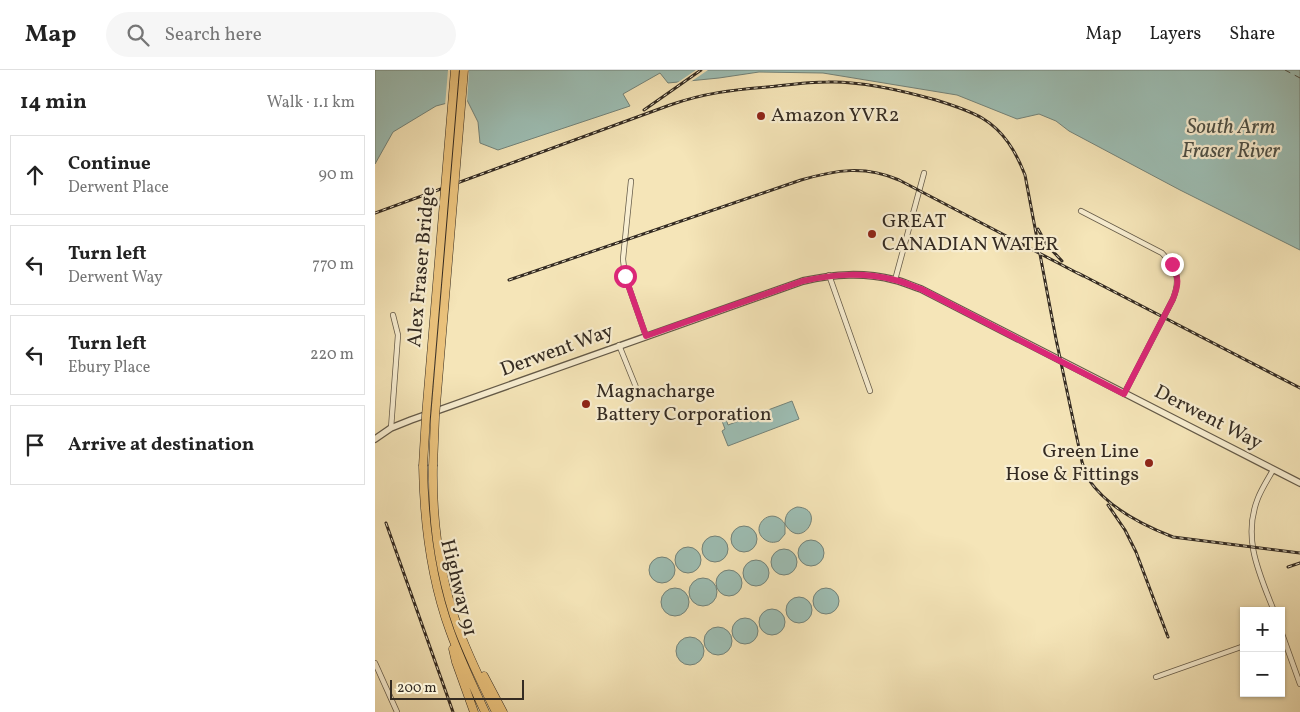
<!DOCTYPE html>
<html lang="en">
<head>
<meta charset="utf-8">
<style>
  body { margin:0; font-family:Vollkorn,serif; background:#f6f6f6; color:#222 }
  .controls { position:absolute; right:15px; bottom:15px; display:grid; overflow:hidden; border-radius:0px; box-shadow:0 1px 4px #0004 }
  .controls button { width:45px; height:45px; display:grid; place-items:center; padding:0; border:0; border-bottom:1px solid #e0e0e0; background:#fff; color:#222; font:25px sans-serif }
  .scale { position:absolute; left:15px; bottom:12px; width:134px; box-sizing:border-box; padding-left:5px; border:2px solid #342b22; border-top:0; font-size:14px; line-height:18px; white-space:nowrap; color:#342b22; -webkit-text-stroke:4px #f8eed1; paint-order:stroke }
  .stop { position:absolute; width:15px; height:15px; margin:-11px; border:4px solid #db2777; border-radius:50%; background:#fff }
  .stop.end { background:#db2777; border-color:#fff; box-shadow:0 1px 5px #0008 }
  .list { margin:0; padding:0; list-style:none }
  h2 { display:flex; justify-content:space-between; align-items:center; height:65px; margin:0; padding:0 20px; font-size:21px }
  h2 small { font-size:16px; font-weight:400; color:#767676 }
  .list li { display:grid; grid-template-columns:32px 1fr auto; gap:15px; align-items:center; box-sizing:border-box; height:80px; margin:0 10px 10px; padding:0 10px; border:1px solid #e0e0e0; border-radius:0px }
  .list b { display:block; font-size:19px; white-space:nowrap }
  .list p { margin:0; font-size:16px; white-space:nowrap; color:#767676 }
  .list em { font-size:16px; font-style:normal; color:#767676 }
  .icon { flex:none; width:28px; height:28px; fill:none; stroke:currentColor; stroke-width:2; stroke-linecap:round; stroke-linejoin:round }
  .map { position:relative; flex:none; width:925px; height:642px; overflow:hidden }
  header { display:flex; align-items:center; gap:30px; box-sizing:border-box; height:70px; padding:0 25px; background:#fff; border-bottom:1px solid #e0e0e0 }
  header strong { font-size:24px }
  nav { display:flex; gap:28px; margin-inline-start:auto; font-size:18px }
  .search { width:350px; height:45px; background:#f6f6f6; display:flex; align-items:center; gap:12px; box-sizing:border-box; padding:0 18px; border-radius:28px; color:#767676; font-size:19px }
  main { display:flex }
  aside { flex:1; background:#fff }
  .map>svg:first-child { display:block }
</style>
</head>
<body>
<header>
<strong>Map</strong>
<div class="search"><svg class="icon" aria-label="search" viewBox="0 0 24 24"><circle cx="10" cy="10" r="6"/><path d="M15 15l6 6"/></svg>Search here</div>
<nav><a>Map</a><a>Layers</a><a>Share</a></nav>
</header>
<main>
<aside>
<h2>14 min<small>Walk · 1.1 km</small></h2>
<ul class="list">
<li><svg class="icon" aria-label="ahead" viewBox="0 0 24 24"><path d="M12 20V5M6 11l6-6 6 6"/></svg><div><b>Continue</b><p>Derwent Place</p></div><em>90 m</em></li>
<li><svg class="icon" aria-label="left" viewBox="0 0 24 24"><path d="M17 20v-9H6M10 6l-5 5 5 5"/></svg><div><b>Turn left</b><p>Derwent Way</p></div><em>770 m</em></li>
<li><svg class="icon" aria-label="left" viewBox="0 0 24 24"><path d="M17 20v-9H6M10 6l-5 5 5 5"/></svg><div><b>Turn left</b><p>Ebury Place</p></div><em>220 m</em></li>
<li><svg class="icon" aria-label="arrive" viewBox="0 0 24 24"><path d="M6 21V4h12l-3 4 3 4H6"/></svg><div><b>Arrive at destination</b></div></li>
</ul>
</aside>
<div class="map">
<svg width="925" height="642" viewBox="0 0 925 642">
  <rect width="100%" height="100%" fill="#f5e5b8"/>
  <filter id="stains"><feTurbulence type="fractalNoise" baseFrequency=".004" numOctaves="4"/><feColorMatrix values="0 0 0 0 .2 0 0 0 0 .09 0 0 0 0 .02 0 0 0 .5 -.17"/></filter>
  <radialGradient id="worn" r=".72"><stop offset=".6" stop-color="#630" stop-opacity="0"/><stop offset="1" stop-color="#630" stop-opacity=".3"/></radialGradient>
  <path fill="#9dbeb4" stroke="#73837a" d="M0,0H925V180L805,120L694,61L681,51L664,44L642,49L582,25L448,3L384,2L344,8L293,13L285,3L248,24L255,36L123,80L105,73L103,52L91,28L61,36L18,62L0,94Z
    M417,331L424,349L353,376L347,361L350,359L347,351L351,349L353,355Z
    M422,437C453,438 427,483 410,454V464L404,471C399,473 394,473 389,469C374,457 396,434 410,454C410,445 413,440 422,437Z
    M356 469a13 13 0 1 1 26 0a13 13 0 1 1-26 0Z
    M327 479a13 13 0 1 1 26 0a13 13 0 1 1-26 0Z
    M423 483a13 13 0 1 1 26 0a13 13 0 1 1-26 0Z
    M300 490a13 13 0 1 1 26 0a13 13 0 1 1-26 0Z
    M396 492a13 13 0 1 1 26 0a13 13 0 1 1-26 0Z
    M274 500a13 13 0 1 1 26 0a13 13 0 1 1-26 0Z
    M368 503a13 13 0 1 1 26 0a13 13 0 1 1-26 0Z
    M341 513a13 13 0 1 1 26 0a13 13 0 1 1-26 0Z
    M314 522a14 14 0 1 1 28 0a14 14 0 1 1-28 0Z
    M438 531a13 13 0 1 1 26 0a13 13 0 1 1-26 0Z
    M286 532a14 14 0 1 1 28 0a14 14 0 1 1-28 0Z
    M411 540a13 13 0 1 1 26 0a13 13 0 1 1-26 0Z
    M384 552a13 13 0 1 1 26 0a13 13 0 1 1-26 0Z
    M357 561a13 13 0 1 1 26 0a13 13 0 1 1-26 0Z
    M329 571a14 14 0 1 1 28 0a14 14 0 1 1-28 0Z
    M301 581a14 14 0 1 1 28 0a14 14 0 1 1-28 0Z"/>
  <path fill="#f5e5b8" d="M73,0H94L92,33L90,30L70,36Z
    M321,0H333L314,13L299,15Z"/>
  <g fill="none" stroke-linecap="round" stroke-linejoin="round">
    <path stroke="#4e5046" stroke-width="1" stroke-dasharray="6 5" stroke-linecap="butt" d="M910,0L925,8"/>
    <defs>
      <path id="minor" d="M256,111L248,189L250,206L271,266
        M706,141L787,183C802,199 806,208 798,229L749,324
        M454,205L495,321
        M520,210L549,103
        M244,275L263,322
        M16,358L23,265L18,245
        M898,400C893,409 887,418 883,428C867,468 884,503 899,541
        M906,561L925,614
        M0,593L22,642
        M781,607L869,576"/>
      <path id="tertiary" d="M0,369L16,358L36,350L428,211C460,204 488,202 520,210C529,212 537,216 546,219L925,413"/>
      <path id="motorway" d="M48,396C49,452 56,509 75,561C85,589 98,616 110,642
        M58,396C57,450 65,507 83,558C94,587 107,614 121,642
        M78,579L81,592L99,642
        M109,606L128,642"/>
    </defs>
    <use href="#minor" stroke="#645a48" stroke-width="6"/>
    <use href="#tertiary" stroke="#645a48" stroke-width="8"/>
    <use href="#motorway" stroke="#342b22" stroke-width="9"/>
    <use href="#minor" stroke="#f8eed1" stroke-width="4.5"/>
    <use href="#tertiary" stroke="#f8eed1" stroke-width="5.5"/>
    <use href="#motorway" stroke="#eac27c" stroke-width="8"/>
    <defs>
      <path id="rail" d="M269,40L326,0
        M0,143L295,35C329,23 357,20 392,17C412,15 433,12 453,12C487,11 529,21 561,30C577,35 593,40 607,48C629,61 641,82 650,105L681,269L707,392C709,398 711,404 714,410C733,438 767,455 798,467L925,483
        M663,159L672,175L687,191
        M703,203L925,318
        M134,210L426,110C461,100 489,95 524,110L708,206
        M733,435L750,460L761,482L793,567
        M11,453L78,642
        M913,497L925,493"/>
    </defs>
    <use href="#rail" stroke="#342b22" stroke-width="3"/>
    <use href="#rail" stroke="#f8eed1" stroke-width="1" stroke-dasharray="4" stroke-linecap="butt"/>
    <defs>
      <path id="motorway-bridge" d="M48,396L51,346L80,0
        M58,396L60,347L89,0"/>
    </defs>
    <use href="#motorway-bridge" stroke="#342b22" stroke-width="9" stroke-linecap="butt"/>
    <use href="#motorway-bridge" stroke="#eac27c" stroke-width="8"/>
  </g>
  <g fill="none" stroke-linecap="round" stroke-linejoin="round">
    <path stroke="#db2777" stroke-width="6" d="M250,206L271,266L428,211C460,204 488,202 520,210C529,212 537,216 546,219L749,324L798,229C804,214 804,208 797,194"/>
  </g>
  <g fill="#8f2418" stroke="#f8eed1" stroke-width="2">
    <circle cx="386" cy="46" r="5"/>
    <circle cx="497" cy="164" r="5"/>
    <circle cx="211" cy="334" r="5"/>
    <circle cx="774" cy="393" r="5"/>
  </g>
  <g text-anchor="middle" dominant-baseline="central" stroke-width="4.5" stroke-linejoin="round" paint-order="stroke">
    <g font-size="20" fill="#342b22" stroke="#f8eed1" text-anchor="start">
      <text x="396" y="46">Amazon YVR2</text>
      <text x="507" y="152">GREAT<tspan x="507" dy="23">CANADIAN WATER</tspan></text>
      <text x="221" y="322">Magnacharge<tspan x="221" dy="23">Battery Corporation</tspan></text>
      <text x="764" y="382" text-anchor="end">Green Line<tspan x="764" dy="23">Hose &amp; Fittings</tspan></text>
    </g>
    <g font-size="20" fill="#342b22" stroke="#f8eed1">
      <text transform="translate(47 197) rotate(-85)">Alex Fraser Bridge</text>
      <text transform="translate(182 281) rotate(-20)">Derwent Way</text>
      <text transform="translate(833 348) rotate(27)">Derwent Way</text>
      <text transform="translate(83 518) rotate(76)">Highway 91</text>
    </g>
    <g font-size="21" font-style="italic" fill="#4e5046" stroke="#f8eed1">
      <text x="856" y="57">South Arm<tspan x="856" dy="24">Fraser River</tspan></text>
    </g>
  </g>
  <rect width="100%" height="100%" filter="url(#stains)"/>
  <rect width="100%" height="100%" fill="url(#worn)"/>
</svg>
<div class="controls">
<button>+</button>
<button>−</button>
</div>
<div class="scale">200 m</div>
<div class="stop" style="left:250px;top:206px"></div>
<div class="stop end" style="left:797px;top:194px"></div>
</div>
</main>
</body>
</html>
